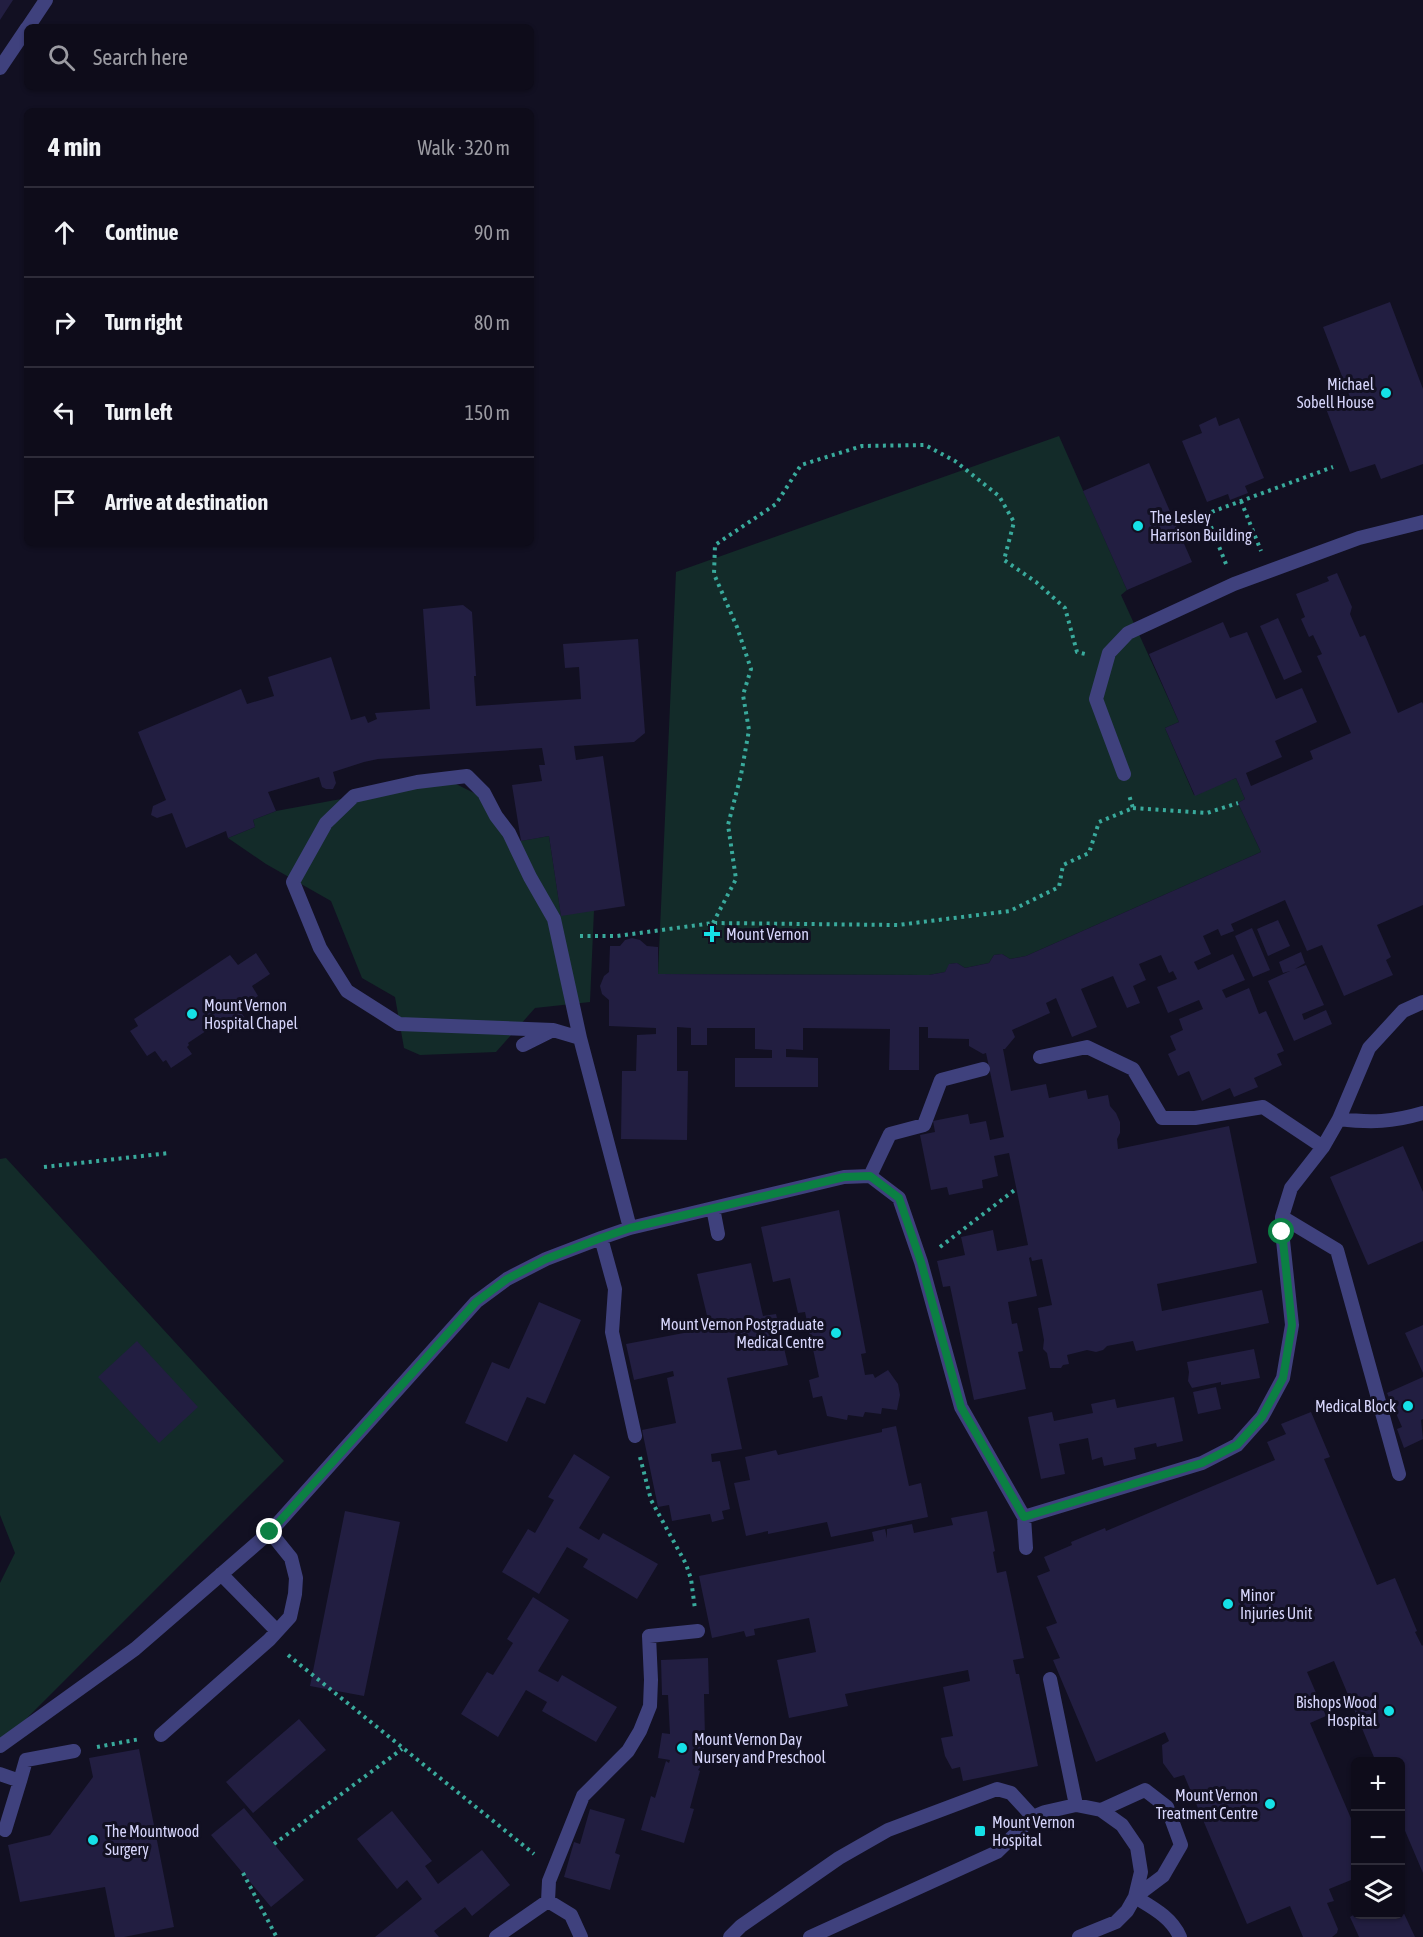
<!DOCTYPE html>
<html lang="en">
<head>
<meta charset="utf-8">
<style>
  body { margin:0; font-family:"Asap Condensed",sans-serif; background:#171523; color:#f1f3f6 }
  .controls { position:absolute; right:18px; bottom:18px; display:grid; overflow:hidden; border-radius:9px; box-shadow:0 2px 4px #0004 }
  .controls button { width:54px; height:54px; display:grid; place-items:center; padding:0; border:0; border-bottom:2px solid #2e2c39; background:#0e0c1a; color:#f1f3f6; font:30px sans-serif }
  .stop { position:absolute; width:18px; height:18px; margin:-14px; border:4px solid #0b8043; border-radius:50%; background:#fff }
  .stop.end { background:#0b8043; border-color:#fff; box-shadow:0 2px 6px #0008 }
  .list { margin:0; padding:0; list-style:none }
  h2 { display:flex; justify-content:space-between; align-items:center; height:78px; margin:0; padding:0 24px; font-size:26px }
  h2 small { font-size:20px; font-weight:400; color:#9b9ba2 }
  .list li { display:grid; grid-template-columns:39px 1fr auto; gap:18px; align-items:center; box-sizing:border-box; height:90px; padding:0 24px; border-top:2px solid #2e2c39 }
  .list b { display:block; font-size:22px; white-space:nowrap }
  .list em { font-size:20px; font-style:normal; color:#9b9ba2 }
  .icon { flex:none; width:33px; height:33px; fill:none; stroke:currentColor; stroke-width:2; stroke-linecap:round; stroke-linejoin:round }
  .map { position:relative; flex:none; width:1423px; height:1937px; overflow:hidden }
  .search { position:absolute; background:#0e0c1a; box-shadow:0 2px 4px #0004; left:24px; top:24px; width:510px; height:66px; display:flex; align-items:center; gap:15px; box-sizing:border-box; padding:0 21px; border-radius:9px; color:#9b9ba2; font-size:22px }
  .panel { position:absolute; background:#0e0c1a; box-shadow:0 2px 4px #0004; left:24px; top:108px; width:510px; height:438px; border-radius:9px }
  .map>svg:first-child { display:block }
</style>
</head>
<body>
<div class="map">
<svg width="1423" height="1937" viewBox="0 0 1423 1937">
  <rect width="100%" height="100%" fill="#121022"/>
  <path fill="#132b29" d="M1059,436L1127,590L1121,595L1179,722L1165,728L1194,795L1236,778L1245,799L1238,803L1261,852L1026,956L1010,959L1002,954L994,955L989,963L965,968L957,963L950,964L945,972L929,975L658,974L676,572Z
    M452,782L478,795L520,841L549,836L561,915L594,910L590,1002L535,1008L496,1052L420,1055L404,1048L395,997L362,978L331,901L266,864L228,838L255,827L253,820L276,811L417,785Z
    M6,1158L284,1461L0,1745V1583L15,1553L0,1515V1159Z"/>
  <path fill="#221e41" d="M0,0H13L0,20Z
    M1390,302L1423,389V464L1381,479L1375,464L1350,472L1325,406L1350,397L1323,327Z
    M1216,417L1219,426L1239,418L1264,478L1245,486L1248,493L1230,500L1228,494L1207,502L1182,441L1202,433L1199,425Z
    M1149,463L1192,562L1127,590L1083,491Z
    M1337,573L1352,607L1350,614L1360,637L1365,635L1398,713L1422,702L1423,704V905L1377,925L1391,957L1386,960L1393,975L1344,996L1322,945L1307,951L1285,900L1231,924L1234,931L1221,936L1218,929L1203,936L1211,954L1194,962L1198,970L1233,954L1245,980L1222,990L1226,998L1249,988L1259,1014L1266,1011L1284,1051L1277,1054L1282,1065L1254,1078L1258,1087L1234,1097L1230,1088L1202,1101L1189,1071L1178,1076L1168,1054L1176,1050L1170,1036L1183,1030L1179,1019L1203,1009L1199,1000L1168,1013L1157,987L1177,979L1173,971L1169,973L1161,955L1139,964L1146,980L1133,986L1140,1003L1127,1008L1113,976L1081,989L1097,1027L1072,1037L1056,998L1046,1003L1050,1013L1012,1030L1015,1037L1005,1049H1003L1011,1091L1046,1084L1049,1098L1086,1090L1088,1099L1108,1095L1110,1106L1116,1113L1120,1122V1133L1117,1139L1118,1149L1229,1126L1257,1263L1157,1284L1162,1311L1262,1290L1269,1323L1136,1351L1133,1341L1107,1346L1103,1350L1096,1352L1087,1350L1067,1355L1069,1364L1063,1365L1061,1368H1050L1047,1353L1043,1349L1044,1340L1038,1308L1052,1305L1042,1259L1032,1261L1031,1257L1029,1258L1037,1296L1008,1302L1012,1324L1017,1323L1023,1351L1018,1352L1026,1389L974,1400L950,1286L943,1287L937,1261L965,1255L961,1237L993,1230L997,1251L1028,1245L1009,1153L994,1156L998,1176L982,1180L983,1188L949,1195L947,1187L931,1190L920,1135L935,1132L933,1121L968,1114L970,1124L986,1121L990,1140L1004,1137L986,1053L983,1054L969,1046V1039L928,1038V1027H919V1070H889L890,1029L803,1028V1050L786,1049V1057L818,1058V1087H735V1058H772V1050L755,1049V1028H707V1045H691V1028L677,1027V1071H688L687,1140L621,1139L622,1071H636L637,1035L656,1034V1028L609,1026V1000L602,994L600,986L604,976L609,972L610,946H620L625,940L632,938L640,940L647,946L658,947V974L929,975L945,972L949,964L957,963L965,968L989,963L994,955L1002,954L1010,959L1026,956L1261,852L1238,803L1245,799L1236,778L1195,796L1165,728L1179,722L1149,654L1223,622L1230,638L1247,632L1276,699L1302,688L1317,722L1275,741L1282,757L1246,773L1251,786L1313,759L1310,751L1351,733L1317,656L1322,654L1313,635L1309,637L1301,619L1305,617L1296,594L1329,581L1327,577Z
    M463,605L472,612L476,676H474L476,706L581,699L579,667L565,668L563,644L638,639L645,733L634,742L574,746L576,760L603,756L625,906L561,916L549,836L521,841L512,785L542,781L539,765H545L542,748L378,759L364,762L333,772L336,783L333,789H326L322,787L319,777L268,792L276,811L253,820L255,827L228,838L226,831L186,848L172,813L157,818L151,815L153,806L166,800L138,732L241,689L247,704L274,696L268,677L331,657L351,720L365,716L368,723L377,719L375,713L430,709L423,609Z
    M1278,618L1302,672L1284,680L1260,626Z
    M1278,920L1290,946L1268,956L1257,929Z
    M1252,928L1270,970L1253,977L1235,936Z
    M1301,952L1305,963L1295,969L1306,965L1324,1005L1302,1014L1304,1020L1326,1010L1332,1024L1294,1041L1268,981L1290,971L1283,973L1279,962Z
    M256,953L270,974L252,986L258,996L238,1009L246,1019L228,1031L221,1021L188,1043L189,1045L187,1047L192,1054L171,1068L166,1060L163,1062L155,1051L147,1056L130,1031L138,1026L134,1019L230,955L238,965Z
    M1403,1146L1423,1192V1241L1368,1265L1330,1177Z
    M839,1210L866,1353L861,1354L865,1375L873,1374L875,1378L888,1370L898,1384L900,1395L897,1410L882,1408L881,1414L865,1412L863,1417L848,1415L847,1420L827,1416L822,1396L813,1398L809,1380L819,1377L805,1312L798,1313L790,1278L773,1282L761,1227Z
    M751,1263L763,1316L776,1314L788,1365L727,1378L742,1449L711,1454L712,1462L720,1461L730,1509L722,1511L724,1519L712,1522L710,1514L672,1521L669,1505L658,1507L642,1430L676,1423L667,1378L674,1376L673,1371L634,1380L626,1344L710,1328L697,1274Z
    M539,1302L581,1320L545,1404L527,1397L507,1442L465,1423L492,1362L509,1369Z
    M1423,1325V1373L1405,1333Z
    M137,1341L198,1407L159,1443L98,1377Z
    M1254,1349L1260,1378L1221,1385V1382L1192,1388L1188,1381L1189,1372L1187,1362Z
    M1423,1377V1419L1421,1420L1423,1439L1404,1448L1397,1429L1402,1427L1387,1393Z
    M1216,1387L1221,1409L1198,1414L1193,1392Z
    M1174,1397L1183,1441L1157,1447L1156,1443L1134,1448L1136,1459L1104,1466L1102,1457L1092,1460L1088,1438L1059,1444L1065,1474L1041,1479L1028,1417L1052,1412L1054,1421L1093,1413L1091,1404L1115,1399L1117,1408Z
    M1311,1412L1330,1457L1324,1459L1377,1585L1395,1578L1417,1631L1415,1632L1422,1646L1423,1645V1873L1400,1819V1762H1376L1334,1661L1307,1672L1326,1716L1310,1723L1356,1830V1878L1329,1889L1334,1901L1327,1903L1338,1929L1337,1933L1332,1937H1303L1290,1906L1247,1924L1184,1775L1174,1778L1163,1763L1162,1745L1169,1741L1165,1732L1096,1762L1053,1660L1060,1658L1046,1627L1057,1623L1037,1576L1050,1571L1044,1557L1072,1545L1071,1542L1105,1528L1106,1531L1275,1460L1267,1442L1286,1434L1281,1424Z
    M896,1426L909,1486L921,1483L928,1517L831,1537L827,1522L768,1534V1531L746,1536L734,1483L750,1480L745,1457L776,1450L778,1455L882,1432V1429Z
    M574,1454L610,1477L579,1528L599,1540L603,1533L658,1564L637,1599L583,1567L588,1559L567,1547L539,1594L502,1572L528,1529L535,1533L554,1500L548,1497Z
    M345,1511L400,1522L364,1696L310,1686Z
    M987,1511L995,1551L993,1552L997,1573L1006,1571L1024,1658L1013,1660L1016,1674H1019L1038,1766L963,1781L960,1767L952,1769L945,1756L941,1738L953,1736L943,1687L970,1681L968,1670L845,1694L848,1706L789,1718L777,1660L816,1652L809,1618L754,1629L755,1635L746,1637L744,1631L712,1638L699,1576L874,1541L872,1532L885,1529L887,1538V1529L912,1524L914,1533L953,1525L951,1518Z
    M533,1597L569,1620L538,1671L558,1682L562,1675L617,1707L596,1742L542,1711L547,1702L526,1690L498,1737L461,1714L487,1672L493,1675L513,1643L507,1639Z
    M708,1658L709,1694H704L705,1738L702,1764L698,1770L700,1771L690,1808L694,1809L684,1843L641,1830L651,1796L655,1798L666,1761L669,1763L670,1760L658,1758L662,1733L670,1734L668,1695H662L661,1660Z
    M299,1719L326,1750L253,1813L226,1782Z
    M139,1749L174,1927L124,1937H115L105,1887L20,1902L8,1845L50,1835L93,1777L89,1758Z
    M244,1808L304,1880L271,1907L211,1835Z
    M590,1809L625,1819L615,1853L620,1855L610,1890L564,1877L574,1842L580,1844Z
    M392,1811L432,1861L425,1866L438,1884L482,1850L510,1885L472,1916L465,1907L434,1931L439,1937H375L422,1899L407,1880L397,1889L357,1839Z
    M1400,1905L1415,1937H1359L1350,1917L1355,1914H1400Z"/>
  <g fill="none" stroke-linecap="round" stroke-linejoin="round">
    <path stroke="#39aa9c" stroke-width="4" stroke-dasharray="3 4.5" stroke-linecap="butt" d="M1241,501L1261,551
      M1226,564L1206,514L1333,467
      M1133,808L1207,813L1238,803
      M713,923L736,879L728,825L741,775L749,730L743,695L751,669L737,627L714,574L715,545L776,504L801,465L862,446L925,445L955,461L999,496L1014,522L1004,560L1036,582L1065,608L1077,652L1085,654
      M580,936H617L713,923L898,925L1010,911L1059,887L1063,865L1089,853L1099,822L1133,808L1129,795
      M44,1167L169,1153
      M940,1247L1016,1189
      M640,1457L651,1500L686,1564L691,1579L695,1609
      M288,1655L534,1854
      M97,1747L140,1739
      M274,1844L402,1749
      M243,1873L276,1936L279,1937"/>
    <path stroke="#3f417d" stroke-width="14" d="M28,27L46,0
      M0,68L27,28
      M1124,774L1096,699L1109,653L1128,633L1234,584L1359,538L1423,522
      M580,1038L554,919L530,877L509,833L496,816L484,793L467,776L417,782L354,796L326,823L293,882L320,948L347,991L399,1024L553,1030L580,1038L630,1228
      M523,1045L551,1031
      M1040,1057L1087,1047L1133,1069L1162,1118H1195L1263,1107L1323,1147
      M1339,1119C1371,1123 1393,1122 1423,1113
      M870,1176L890,1134L924,1125L941,1080L983,1069
      M713,1208L718,1234
      M1282,1217L1337,1250L1399,1474
      M601,1238L615,1289L612,1332L635,1436
      M1024,1517L1202,1463L1237,1445L1262,1417L1283,1378L1292,1325L1282,1231V1217L1291,1188L1323,1147L1339,1119L1369,1048L1403,1011L1423,1002
      M221,1574L277,1631
      M1050,1679L1076,1805
      M161,1735L269,1640L290,1617L295,1594L296,1578L291,1558L270,1532
      M0,1746L135,1649L270,1532L476,1302L507,1279L546,1259L601,1238L630,1228L844,1177L870,1176L899,1198L921,1262L961,1407L1024,1517L1026,1548
      M0,1774L20,1781L5,1830
      M20,1781L26,1760L74,1751
      M1101,1810L1145,1790L1167,1807L1181,1845L1163,1876L1135,1897C1153,1908 1171,1917 1180,1937
      M496,1937L548,1901
      M581,1937L571,1915L548,1901L549,1881L583,1796L628,1751L640,1731L650,1706L651,1680L649,1636L698,1631
      M730,1937L741,1926L839,1858L888,1830L997,1789L1011,1793L1033,1817
      M810,1937L997,1852L1033,1817L1045,1812L1076,1805L1101,1810L1122,1825L1137,1847L1141,1872L1135,1897L1127,1911L1116,1922L1079,1937"/>
  </g>
  <g fill="none" stroke-linecap="round" stroke-linejoin="round">
    <path stroke="#0b8043" stroke-width="8" d="M270,1532L476,1302L507,1279L546,1259L601,1238L630,1228L844,1177L870,1176L899,1198L921,1262L961,1407L1024,1517L1202,1463L1237,1445L1262,1417L1283,1378L1292,1325L1282,1232"/>
  </g>
  <g fill="#15e1e7" stroke="#121022" stroke-width="2">
    <circle cx="1386" cy="393" r="6"/>
    <circle cx="1138" cy="526" r="6"/>
    <path d="M709 925h6v6h6v6h-6v6h-6v-6h-6v-6h6z"/>
    <circle cx="192" cy="1014" r="6"/>
    <circle cx="836" cy="1333" r="6"/>
    <circle cx="1408" cy="1406" r="6"/>
    <circle cx="1228" cy="1604" r="6"/>
    <circle cx="1389" cy="1711" r="6"/>
    <circle cx="682" cy="1748" r="6"/>
    <circle cx="1270" cy="1804" r="6"/>
    <rect x="974" y="1825" width="12" height="12" rx="3"/>
    <circle cx="93" cy="1840" r="6"/>
  </g>
  <g text-anchor="middle" dominant-baseline="central" stroke-width="6" stroke-linejoin="round" paint-order="stroke">
    <g font-size="16" fill="#d6d5fb" stroke="#121022" text-anchor="start">
      <text x="1374" y="384" text-anchor="end">Michael<tspan x="1374" dy="18">Sobell House</tspan></text>
      <text x="1150" y="517">The Lesley<tspan x="1150" dy="18">Harrison Building</tspan></text>
      <text x="726" y="934">Mount Vernon</text>
      <text x="204" y="1005">Mount Vernon<tspan x="204" dy="18">Hospital Chapel</tspan></text>
      <text x="824" y="1324" text-anchor="end">Mount Vernon Postgraduate<tspan x="824" dy="18">Medical Centre</tspan></text>
      <text x="1396" y="1406" text-anchor="end">Medical Block</text>
      <text x="1240" y="1595">Minor<tspan x="1240" dy="18">Injuries Unit</tspan></text>
      <text x="1377" y="1702" text-anchor="end">Bishops Wood<tspan x="1377" dy="18">Hospital</tspan></text>
      <text x="694" y="1739">Mount Vernon Day<tspan x="694" dy="18">Nursery and Preschool</tspan></text>
      <text x="1258" y="1795" text-anchor="end">Mount Vernon<tspan x="1258" dy="18">Treatment Centre</tspan></text>
      <text x="992" y="1822">Mount Vernon<tspan x="992" dy="18">Hospital</tspan></text>
      <text x="105" y="1831">The Mountwood<tspan x="105" dy="18">Surgery</tspan></text>
    </g>
  </g>
</svg>
<div class="controls">
<button>+</button>
<button>−</button>
<button><svg class="icon" aria-label="layers" viewBox="0 0 24 24"><path d="M12 4l9 5-9 5-9-5zM3 14l9 5 9-5"/></svg></button>
</div>
<div class="stop" style="left:1282px;top:1232px"></div>
<div class="stop end" style="left:270px;top:1532px"></div>
<div class="search"><svg class="icon" aria-label="search" viewBox="0 0 24 24"><circle cx="10" cy="10" r="6"/><path d="M15 15l6 6"/></svg>Search here</div>
<section class="panel">
<h2>4 min<small>Walk · 320 m</small></h2>
<ul class="list">
<li><svg class="icon" aria-label="ahead" viewBox="0 0 24 24"><path d="M12 20V5M6 11l6-6 6 6"/></svg><div><b>Continue</b></div><em>90 m</em></li>
<li><svg class="icon" aria-label="right" viewBox="0 0 24 24"><path d="M7 20v-9h11M14 6l5 5-5 5"/></svg><div><b>Turn right</b></div><em>80 m</em></li>
<li><svg class="icon" aria-label="left" viewBox="0 0 24 24"><path d="M17 20v-9H6M10 6l-5 5 5 5"/></svg><div><b>Turn left</b></div><em>150 m</em></li>
<li><svg class="icon" aria-label="arrive" viewBox="0 0 24 24"><path d="M6 21V4h12l-3 4 3 4H6"/></svg><div><b>Arrive at destination</b></div></li>
</ul>
</section>
</div>
</body>
</html>
